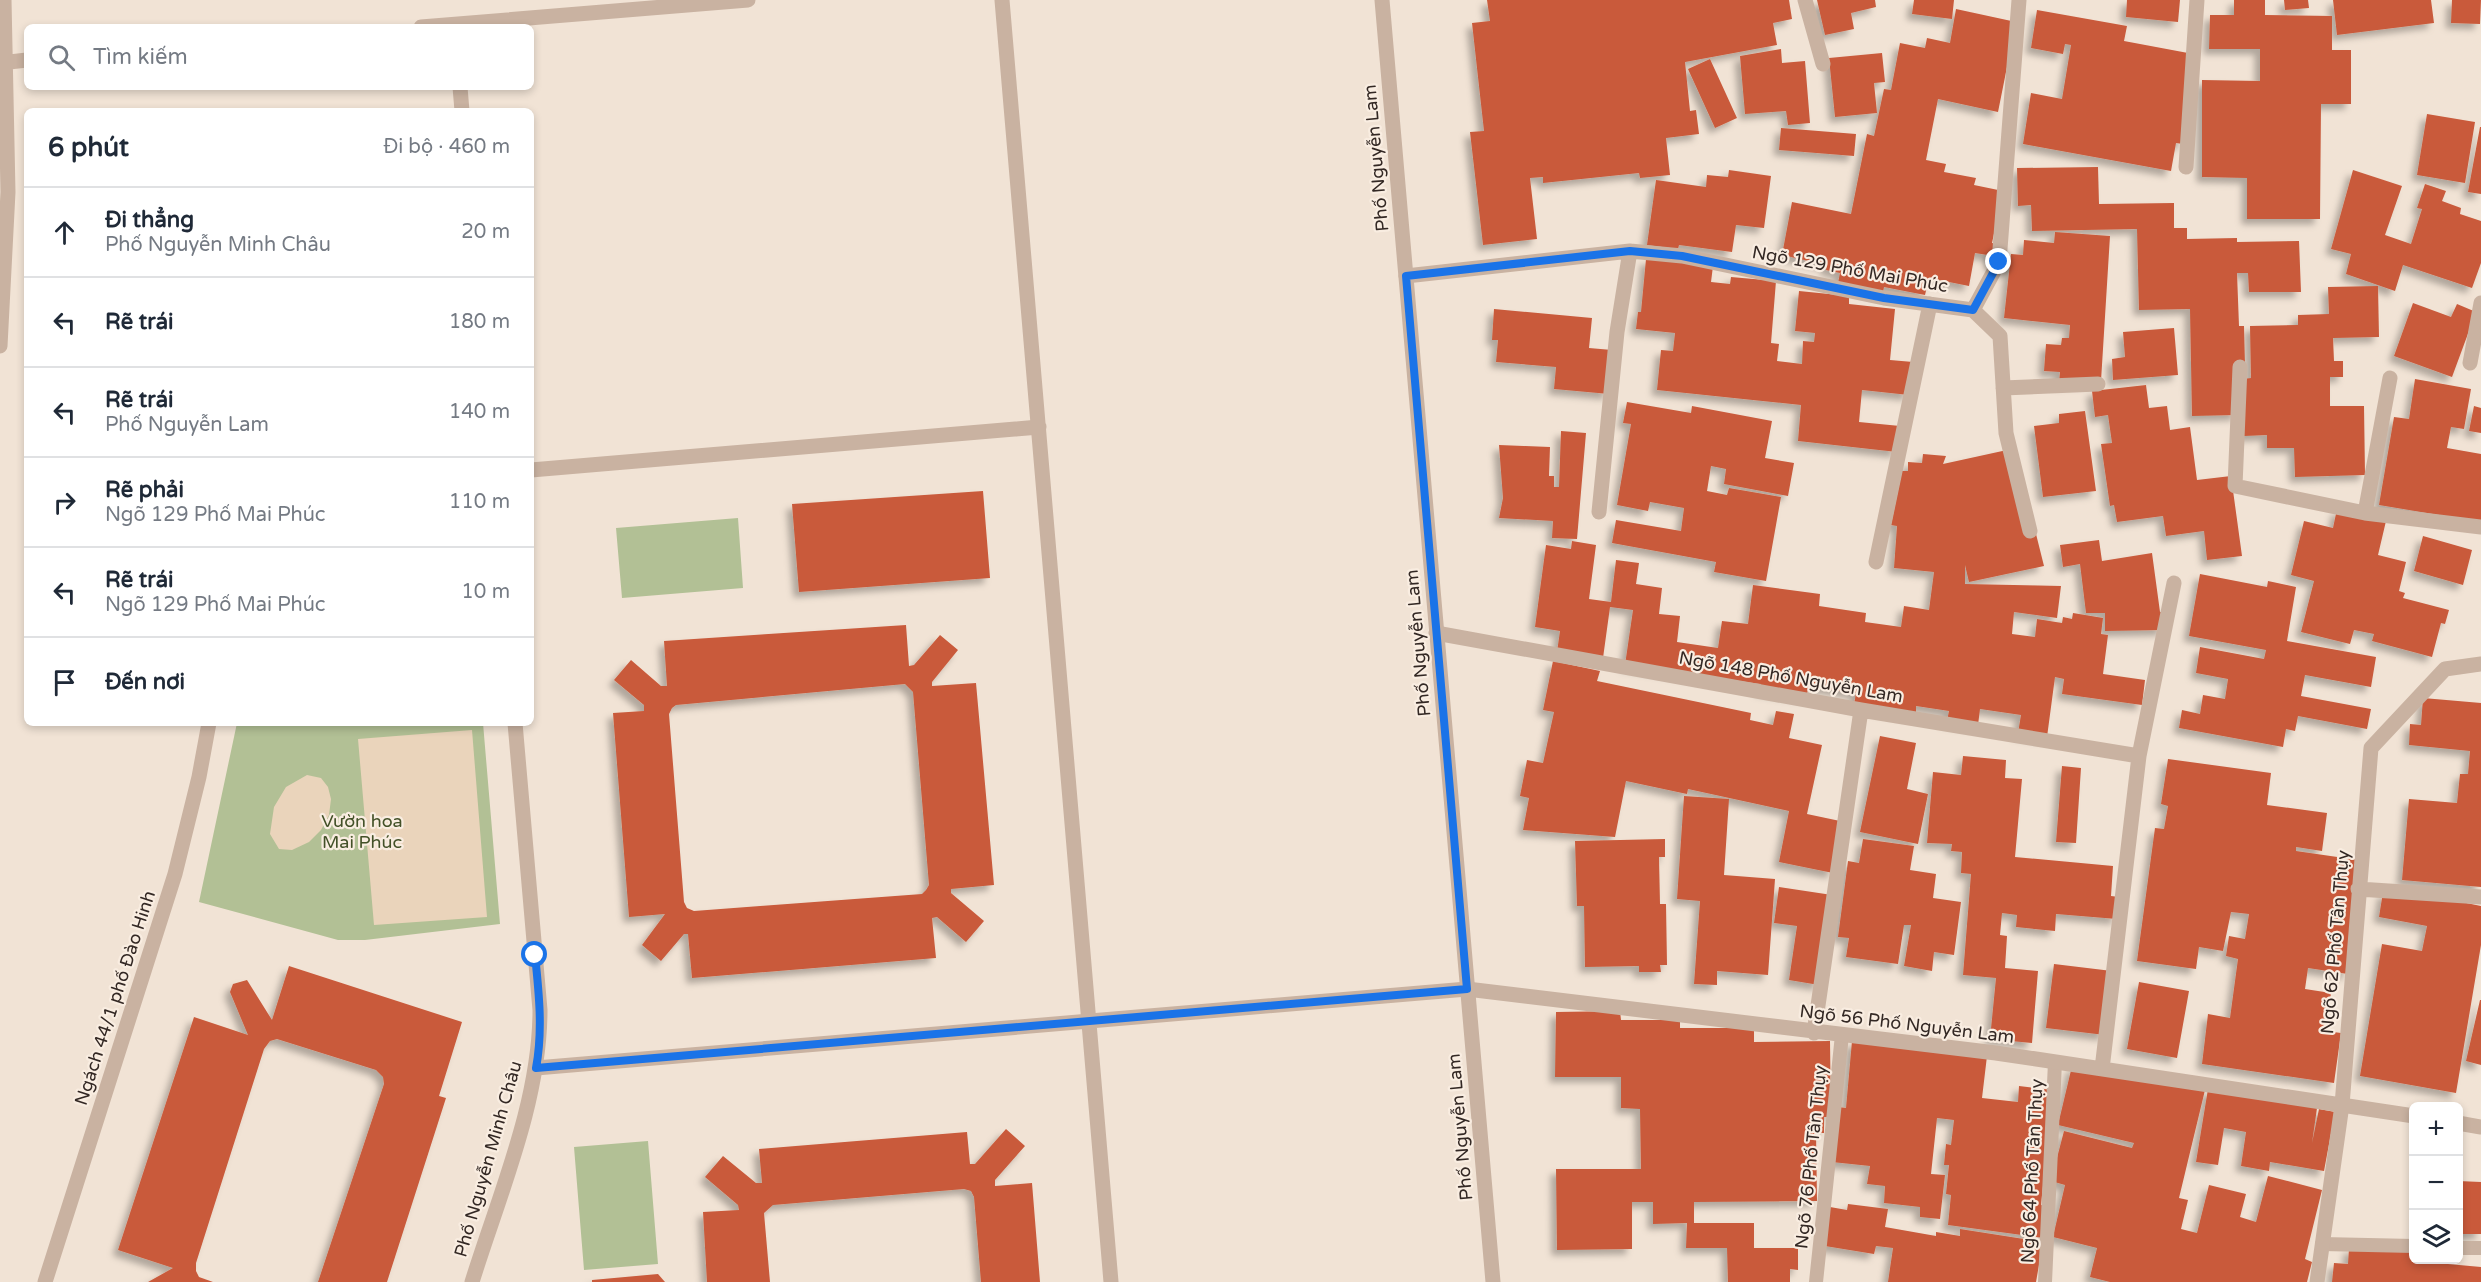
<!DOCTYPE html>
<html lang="vi">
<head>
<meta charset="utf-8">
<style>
  body { margin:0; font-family:"Varela Round",sans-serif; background:#f2f2f3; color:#1f2937 }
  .controls { position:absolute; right:18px; bottom:18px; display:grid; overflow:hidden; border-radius:9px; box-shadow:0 3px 9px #0003 }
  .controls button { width:54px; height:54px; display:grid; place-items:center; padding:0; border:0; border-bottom:2px solid #e0e1e3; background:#fff; color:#1f2937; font:30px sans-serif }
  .stop { position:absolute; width:18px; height:18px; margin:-14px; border:4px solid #1a73e8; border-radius:50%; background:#fff }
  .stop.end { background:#1a73e8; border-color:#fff; box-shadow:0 2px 6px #0008 }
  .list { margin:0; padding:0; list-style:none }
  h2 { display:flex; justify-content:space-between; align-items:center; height:78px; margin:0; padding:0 24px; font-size:26px }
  h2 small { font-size:20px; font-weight:400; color:#747a83 }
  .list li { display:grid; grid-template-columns:39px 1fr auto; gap:18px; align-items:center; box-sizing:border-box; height:90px; padding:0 24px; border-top:2px solid #e0e1e3 }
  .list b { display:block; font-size:22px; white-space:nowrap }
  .list p { margin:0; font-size:20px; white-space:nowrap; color:#747a83 }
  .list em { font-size:20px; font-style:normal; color:#747a83 }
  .icon { flex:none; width:33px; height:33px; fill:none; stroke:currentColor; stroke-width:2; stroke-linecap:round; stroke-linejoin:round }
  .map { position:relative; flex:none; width:2481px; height:1282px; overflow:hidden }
  .search { position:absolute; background:#fff; box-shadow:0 3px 9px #0003; left:24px; top:24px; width:510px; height:66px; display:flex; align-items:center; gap:15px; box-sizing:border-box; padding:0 21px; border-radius:9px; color:#747a83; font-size:22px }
  .panel { position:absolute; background:#fff; box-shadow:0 3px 9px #0003; left:24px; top:108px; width:510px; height:618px; border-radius:9px }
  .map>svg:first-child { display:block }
</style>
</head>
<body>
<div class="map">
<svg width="2481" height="1282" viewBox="0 0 2481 1282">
  <defs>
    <filter id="shadow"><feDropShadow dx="-5.5" dy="5.5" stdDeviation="3" flood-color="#0004"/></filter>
  </defs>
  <rect width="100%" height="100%" fill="#f1e3d5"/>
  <path fill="#b2c095" d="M738,518L743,588L622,598L616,528Z
    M237,723H483L500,924L365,940H338L199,902Z
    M648,1141L658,1264L584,1270L574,1147Z"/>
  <path fill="#ead4bb" d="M472,730L487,917L374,925L358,739Z
    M307,775L321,778L328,787L331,799L329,815L321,830L309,842L292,850L279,849L270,834L274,807L286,787Z"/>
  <path fill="#c95a3b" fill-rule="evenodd" filter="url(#shadow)" d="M1487,0H1789L1792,19L1773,23L1777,45L1685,62L1690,111L1696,110L1699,134L1666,138L1670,175L1640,178L1639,173L1543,183V177L1530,178L1537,239L1483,245L1470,132L1484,131L1472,23L1490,21Z
    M1817,0H1875L1876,7L1851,13L1854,29L1825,35Z
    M1914,0H1954L1952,19L1912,14Z
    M2127,0H2180L2178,22L2126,17Z
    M2234,0H2265V15L2332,16V50H2351V104H2321L2320,219H2247V178L2202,177V80L2260,81V49H2209L2210,15H2234Z
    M2284,0H2308L2309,8L2285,10Z
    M2333,0H2431L2434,23L2337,35Z
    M2452,0H2481L2480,24L2451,23Z
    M1956,9L2016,22L1998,112L1938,99L1926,160L1946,164L1944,172L1976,178L1974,185L2003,191L1992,243L1997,244L1994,256L1975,253L1969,286L1929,278L1925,295L1884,287L1883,292L1838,283L1840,273L1826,270L1827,265L1782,255L1792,202L1851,214L1867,134L1874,136L1884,89L1891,90L1900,43L1925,48L1927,38L1950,43Z
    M2037,10L2127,26L2124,41L2188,53L2183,144L2176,143L2171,171L2023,144L2031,93L2062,99L2071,45L2065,44L2063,54L2031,48Z
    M1781,49L1782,63L1805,61L1810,123L1788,125L1786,111L1745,114L1740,56Z
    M1882,53L1885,82L1874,83L1877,113L1835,117L1829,58Z
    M1710,59L1737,118L1715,128L1688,69Z
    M2427,114L2475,122L2465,183L2417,175Z
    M2480,127H2481V194L2468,192Z
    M1781,128L1856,134L1854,156L1779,150Z
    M2098,167L2099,204L2174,203V228H2187V239L2237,238V242L2299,241L2301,292H2249L2248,273H2237L2239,326H2244L2245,365L2237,415L2192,416L2190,309L2139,310L2137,229L2032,231L2031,205L2018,206L2017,168Z
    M1729,170L1771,176L1764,228L1736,225L1732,252L1679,245L1678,249L1647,245L1656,180L1706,187L1707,175L1728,177Z
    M2353,170L2402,186L2385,235L2411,244L2422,209L2417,208L2425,184L2446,191L2442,201L2461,208L2460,214L2481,221V263L2472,288L2403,265L2395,291L2346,274L2351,254L2331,249Z
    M2055,232L2110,236L2101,381L2059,383L2060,372L2044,371L2046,344L2061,345L2062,338H2069L2070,325L2004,318L2011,254L2023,255L2024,240L2054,243Z
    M1646,259L1713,266L1711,282L1730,284L1731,277L1776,281L1771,343L1779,344L1777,361L1802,364L1803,341L1814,342L1815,333L1795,331L1799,291L1849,296V304L1895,309L1890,360L1913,362L1909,395L1862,390L1859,422L1900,426L1897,452L1798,441L1801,405L1657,390L1661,350L1673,351L1675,333L1636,329L1638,312H1641Z
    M2378,286L2379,337L2333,338L2334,361H2343V377H2330V406H2364L2365,475L2295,477L2294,448H2267V435L2244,436L2243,379L2251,378L2250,326L2298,325V315L2329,314L2328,287Z
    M2413,303L2451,317L2457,304L2476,312L2452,377L2394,356Z
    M1494,309L1592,318L1589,348L1612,350L1609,394L1554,389L1556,367L1496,362L1498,340H1492Z
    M2174,328L2178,375L2113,380L2112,359L2125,357L2123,332Z
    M2415,379L2471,389L2464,429L2451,427L2447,448L2481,454V522L2379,505L2394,417L2409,419Z
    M2146,385L2149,408L2167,406L2170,430L2190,427L2197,480L2231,476L2242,556L2207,560L2204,531L2166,536L2163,516L2117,522L2114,505L2110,506L2101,444L2112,443L2108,415L2095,417L2092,391Z
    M1627,402L1691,413L1692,406L1772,421L1765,458L1794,463L1788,496L1724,484L1726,469L1711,466L1707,491L1727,495L1729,488L1781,497L1766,581L1714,572L1716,562L1612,543L1616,520L1681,531L1684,508L1650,502L1648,511L1617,505L1631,424L1623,423Z
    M2474,406L2481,408V433L2469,431Z
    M2085,411L2096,491L2043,497L2034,426L2059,423V414Z
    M1561,431L1586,433L1577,539L1552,538L1553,521L1499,518L1503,498L1499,445L1550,447L1549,476H1554V487H1559Z
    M2007,450L2036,534L2044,566L1969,582L1965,565V584L2061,586L2057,618L2014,612L2012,634L2035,637L2037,619L2062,623L2063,617L2072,619L2073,613L2103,618L2101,634L2108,635L2103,674L2145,680L2142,705L2062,694L2064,679L2055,677L2047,737L2018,733L2021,715L1980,709L1978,725L1947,721L1949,711L1916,706V714L1854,705L1856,693L1808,686L1807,696L1760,690L1761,684L1625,665L1633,610L1610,607L1603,658L1557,652L1560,631L1535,627L1546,545L1571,549L1572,541L1596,545L1589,599L1611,602L1616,560L1639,563L1636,584L1662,588L1659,614L1680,616L1677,642L1718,648L1722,621L1748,624L1753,585L1820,594L1819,606L1866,613L1865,622L1901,627L1904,606L1929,610L1934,572L1894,568L1897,526L1891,525L1902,471H1908V462L1922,463L1923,454L1946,456L1943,464Z
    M983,491L990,578L799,592L792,504Z
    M2337,509L2386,521L2378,555L2406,562L2399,591L2405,593L2403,598L2449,610L2445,624L2441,623L2432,657L2372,641L2374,634L2354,630L2350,644L2301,632L2314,581L2291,575L2304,521L2333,528Z
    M2423,536L2472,550L2463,585L2414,571Z
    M2099,540L2102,561L2152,553L2160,612H2164V630L2105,631V613H2086L2080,564L2063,567L2060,545Z
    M2200,574L2267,587L2268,581L2296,587L2287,641L2376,657L2371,687L2305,675L2301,696L2371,709L2367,729L2298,716L2295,731L2286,729L2283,747L2179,728L2182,710L2200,714L2203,695L2225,699L2228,679L2196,673L2200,647L2264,659L2266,650L2189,636Z
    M906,625L909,666L914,665L940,635L958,650L932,682V686L976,683L994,885L951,889V893L984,921L966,942L937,917L932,918L936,958L692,978L688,934H684L661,961L642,945L665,914L629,917L613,713L644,711V705L614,680L631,660L661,686H667L664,641ZM905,684L913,692L929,885L926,890L922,894L694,911L687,908L684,902L669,714L672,708L676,705Z
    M1553,661L1600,671L1597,681L1751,713L1750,720L1773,725L1776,711L1794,714L1789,738L1822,745L1807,814L1840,821L1833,873L1779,862L1789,811L1688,789L1687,794L1626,781L1615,837L1523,830L1529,798L1520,796L1527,760L1543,763L1554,712L1543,710Z
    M2423,698L2481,703V887L2402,880L2409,799L2457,803L2460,774H2468L2470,751L2409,745L2410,724L2421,725Z
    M1880,736L1916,743L1907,789L1928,794L1918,844L1860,832Z
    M1963,756L2006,760L2005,778L2022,779L2015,857L2113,866L2111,896L2119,897L2117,919L2056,914L2055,931L2016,927L2017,915L2002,913L2000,935L2007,936L2005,968L2038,971L2032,1043L1990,1039L1996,978L1963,975L1971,874L1961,873L1962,852L1951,851L1952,844L1927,843L1933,772L1961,775Z
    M2168,759L2271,773L2267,805L2327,813L2322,851L2296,847V851L2358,860L2348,974L2308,968L2305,989L2331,993L2326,1031L2341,1033L2334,1083L2202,1064L2208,1014L2230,1018L2238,959L2226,956L2229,936L2245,939L2249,914L2231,912L2223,951L2199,947L2196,969L2137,961L2155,828L2164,829L2168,806L2161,804Z
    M2062,766L2081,768L2076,843L2056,842Z
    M1684,796L1729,799L1724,875L1775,879L1768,975L1717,971V985L1694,984L1700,901L1677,899Z
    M1665,839V857H1659L1660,904H1666L1667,965H1660L1661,972H1639V966L1585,967L1584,906H1577L1575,841Z
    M1863,839L1914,846L1910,870L1936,874L1933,898L1961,902L1954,955L1934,952L1932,971L1904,966L1911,925H1904L1898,964L1846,957L1849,938L1838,937L1848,861L1859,863Z
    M1779,887L1832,895L1819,985L1789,980L1797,926L1774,923Z
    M2383,892L2432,896L2481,906V945L2456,1093L2360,1076L2382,944L2422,951L2427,926L2379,917Z
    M2054,964L2112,971L2105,1035L2046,1028Z
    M289,966L462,1022L439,1096L446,1098L387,1282H318L384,1084L383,1077L376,1070L277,1039L270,1041L264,1049L196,1263V1271L199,1277L213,1282H148L173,1268L118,1250L194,1017L248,1035L230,992L233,984L247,980L272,1020Z
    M2139,982L2189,991L2177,1058L2127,1049Z
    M2480,1000H2481V1065L2466,1061Z
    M1620,1011L1621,1020H1680V1028H1754V1042L1830,1041L1831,1117H1824V1133H1816L1817,1201L1694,1202V1223H1754V1248H1798V1270L1790,1269V1282H1728L1727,1248H1686L1687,1223L1653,1224V1202H1632V1249L1557,1250L1556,1169H1641L1640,1109L1621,1108V1077H1555L1556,1012Z
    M1852,1041L1987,1056L1982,1098L2018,1102L2019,1086L2053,1090L2041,1205L2047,1206L2044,1238L1948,1225L1951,1195L1946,1194L1949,1165H1944L1946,1144L1951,1145L1954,1120L1937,1118L1931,1174L1945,1175L1940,1219L1920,1217V1207L1884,1203L1885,1186L1867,1184L1870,1166L1832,1162L1838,1107L1846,1108Z
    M2072,1066L2205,1090L2179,1198L2188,1200L2181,1229L2197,1233L2209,1185L2246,1194L2240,1217L2256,1222L2268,1176L2322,1190L2305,1259L2312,1262L2307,1282H2110L2090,1277L2097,1248L2053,1237L2065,1185L2051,1181L2064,1131L2132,1148L2134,1143L2058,1125Z
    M2208,1089L2317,1108L2312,1143L2319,1109L2335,1112L2324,1171L2270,1162L2269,1171L2241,1166L2246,1132L2224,1128L2218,1165L2196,1162Z
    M1006,1129L1025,1146L995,1180V1186L1032,1183L1040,1282H981L974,1197L971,1191L964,1189L773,1205L764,1213L770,1282H707L703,1212L739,1210L738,1205L705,1177L723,1156L756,1183H762L759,1149L967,1132L970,1164H975Z
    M2458,1181L2481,1182V1234H2458Z
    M1848,1204L1888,1209L1885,1227L1936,1236V1232L1960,1236V1229L2043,1242L2036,1282H1888L1893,1248L1876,1246L1874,1254L1825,1246L1830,1207L1847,1210Z
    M2395,1247L2414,1248V1260H2437V1263L2481,1267V1282H2332L2334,1263L2348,1264L2349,1248L2394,1252Z
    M658,1274L665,1282H592V1280Z"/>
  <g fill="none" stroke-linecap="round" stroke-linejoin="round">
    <path stroke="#c9b2a1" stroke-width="14" d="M2322,1244L2414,1246
      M2458,1248H2481
      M1816,1282L1842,1035
      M2045,1282L2055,1062"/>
    <path stroke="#c9b2a1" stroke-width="15" d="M1002,0L1111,1282
      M1805,0L1823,64
      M2186,167L2197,0
      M1406,276L1630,251L1682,256L1884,298L1973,310L1999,262L2019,0
      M1973,310L2000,336L2006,433L2030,531
      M2470,363L2481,303
      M2240,367L2235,486L2365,513L2481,527
      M2003,388L2098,384
      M531,470L1039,427
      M1599,512L1617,332L1630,251
      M2365,513L2390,378
      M1876,562L1930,304
      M1436,633L1861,710L2139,756
      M2358,889L2481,897
      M1814,1033L1861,710
      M536,1068L1467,989L1996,1053L2414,1116
      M2102,1069L2139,756L2174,583
      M2458,1123L2481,1127
      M45,1282L175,874L199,777L209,723
      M2317,1282L2342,1105L2371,748L2445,669L2481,664"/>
    <path stroke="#c9b2a1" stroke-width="15" d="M1382,0L1493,1282
      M421,27L748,0
      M0,63L27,60
      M460,87L462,111
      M0,346L8,192L4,0
      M472,1282C499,1195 540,1102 540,1010L515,723"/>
  </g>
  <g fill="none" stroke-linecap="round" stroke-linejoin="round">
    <path stroke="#1a73e8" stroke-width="8" d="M535,955C539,993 543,1031 536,1068L1467,989L1406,276L1630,251L1682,256L1884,298L1973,310L1999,262"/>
  </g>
  <g text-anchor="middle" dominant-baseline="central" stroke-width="4.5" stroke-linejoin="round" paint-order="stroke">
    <g font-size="18" fill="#332824" stroke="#f9ede1">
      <text transform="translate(1376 158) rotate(-95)">Phố Nguyễn Lam</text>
      <text transform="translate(1850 269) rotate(10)">Ngõ 129 Phố Mai Phúc</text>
      <text transform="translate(1418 643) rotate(-95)">Phố Nguyễn Lam</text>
      <text transform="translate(1791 677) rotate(10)">Ngõ 148 Phố Nguyễn Lam</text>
      <text transform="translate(2335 942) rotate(-85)">Ngõ 62 Phố Tân Thụy</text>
      <text transform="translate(115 998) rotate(-72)">Ngách 44/1 phố Đào Hinh</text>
      <text transform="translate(1907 1024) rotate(7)">Ngõ 56 Phố Nguyễn Lam</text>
      <text transform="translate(1460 1127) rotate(-95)">Phố Nguyễn Lam</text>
      <text transform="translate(1811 1157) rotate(-84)">Ngõ 76 Phố Tân Thụy</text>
      <text transform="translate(488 1159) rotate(-74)">Phố Nguyễn Minh Châu</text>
      <text transform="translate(2032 1171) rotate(-87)">Ngõ 64 Phố Tân Thụy</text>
    </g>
    <g font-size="18" fill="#435128" stroke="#f9ede1">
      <text x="362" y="821">Vườn hoa<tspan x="362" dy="21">Mai Phúc</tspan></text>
    </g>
  </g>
</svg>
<div class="controls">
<button>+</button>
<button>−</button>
<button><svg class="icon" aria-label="layers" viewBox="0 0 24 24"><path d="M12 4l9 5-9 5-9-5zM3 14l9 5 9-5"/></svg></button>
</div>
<div class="stop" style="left:535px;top:955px"></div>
<div class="stop end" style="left:1999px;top:262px"></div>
<div class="search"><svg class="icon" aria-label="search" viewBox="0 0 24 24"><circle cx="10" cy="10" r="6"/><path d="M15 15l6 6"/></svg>Tìm kiếm</div>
<section class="panel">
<h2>6 phút<small>Đi bộ · 460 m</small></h2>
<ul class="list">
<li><svg class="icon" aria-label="ahead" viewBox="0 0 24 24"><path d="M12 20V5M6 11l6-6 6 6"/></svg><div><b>Đi thẳng</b><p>Phố Nguyễn Minh Châu</p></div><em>20 m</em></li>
<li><svg class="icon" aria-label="left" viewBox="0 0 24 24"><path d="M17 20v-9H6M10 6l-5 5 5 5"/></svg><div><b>Rẽ trái</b></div><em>180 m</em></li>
<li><svg class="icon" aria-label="left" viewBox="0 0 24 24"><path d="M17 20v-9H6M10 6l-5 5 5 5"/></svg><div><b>Rẽ trái</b><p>Phố Nguyễn Lam</p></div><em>140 m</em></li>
<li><svg class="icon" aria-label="right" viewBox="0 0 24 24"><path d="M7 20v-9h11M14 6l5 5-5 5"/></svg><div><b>Rẽ phải</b><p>Ngõ 129 Phố Mai Phúc</p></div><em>110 m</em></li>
<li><svg class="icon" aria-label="left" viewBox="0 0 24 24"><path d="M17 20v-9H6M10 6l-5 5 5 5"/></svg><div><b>Rẽ trái</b><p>Ngõ 129 Phố Mai Phúc</p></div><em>10 m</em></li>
<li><svg class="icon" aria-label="arrive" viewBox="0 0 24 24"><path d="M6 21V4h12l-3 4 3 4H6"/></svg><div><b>Đến nơi</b></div></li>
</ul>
</section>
</div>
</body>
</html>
